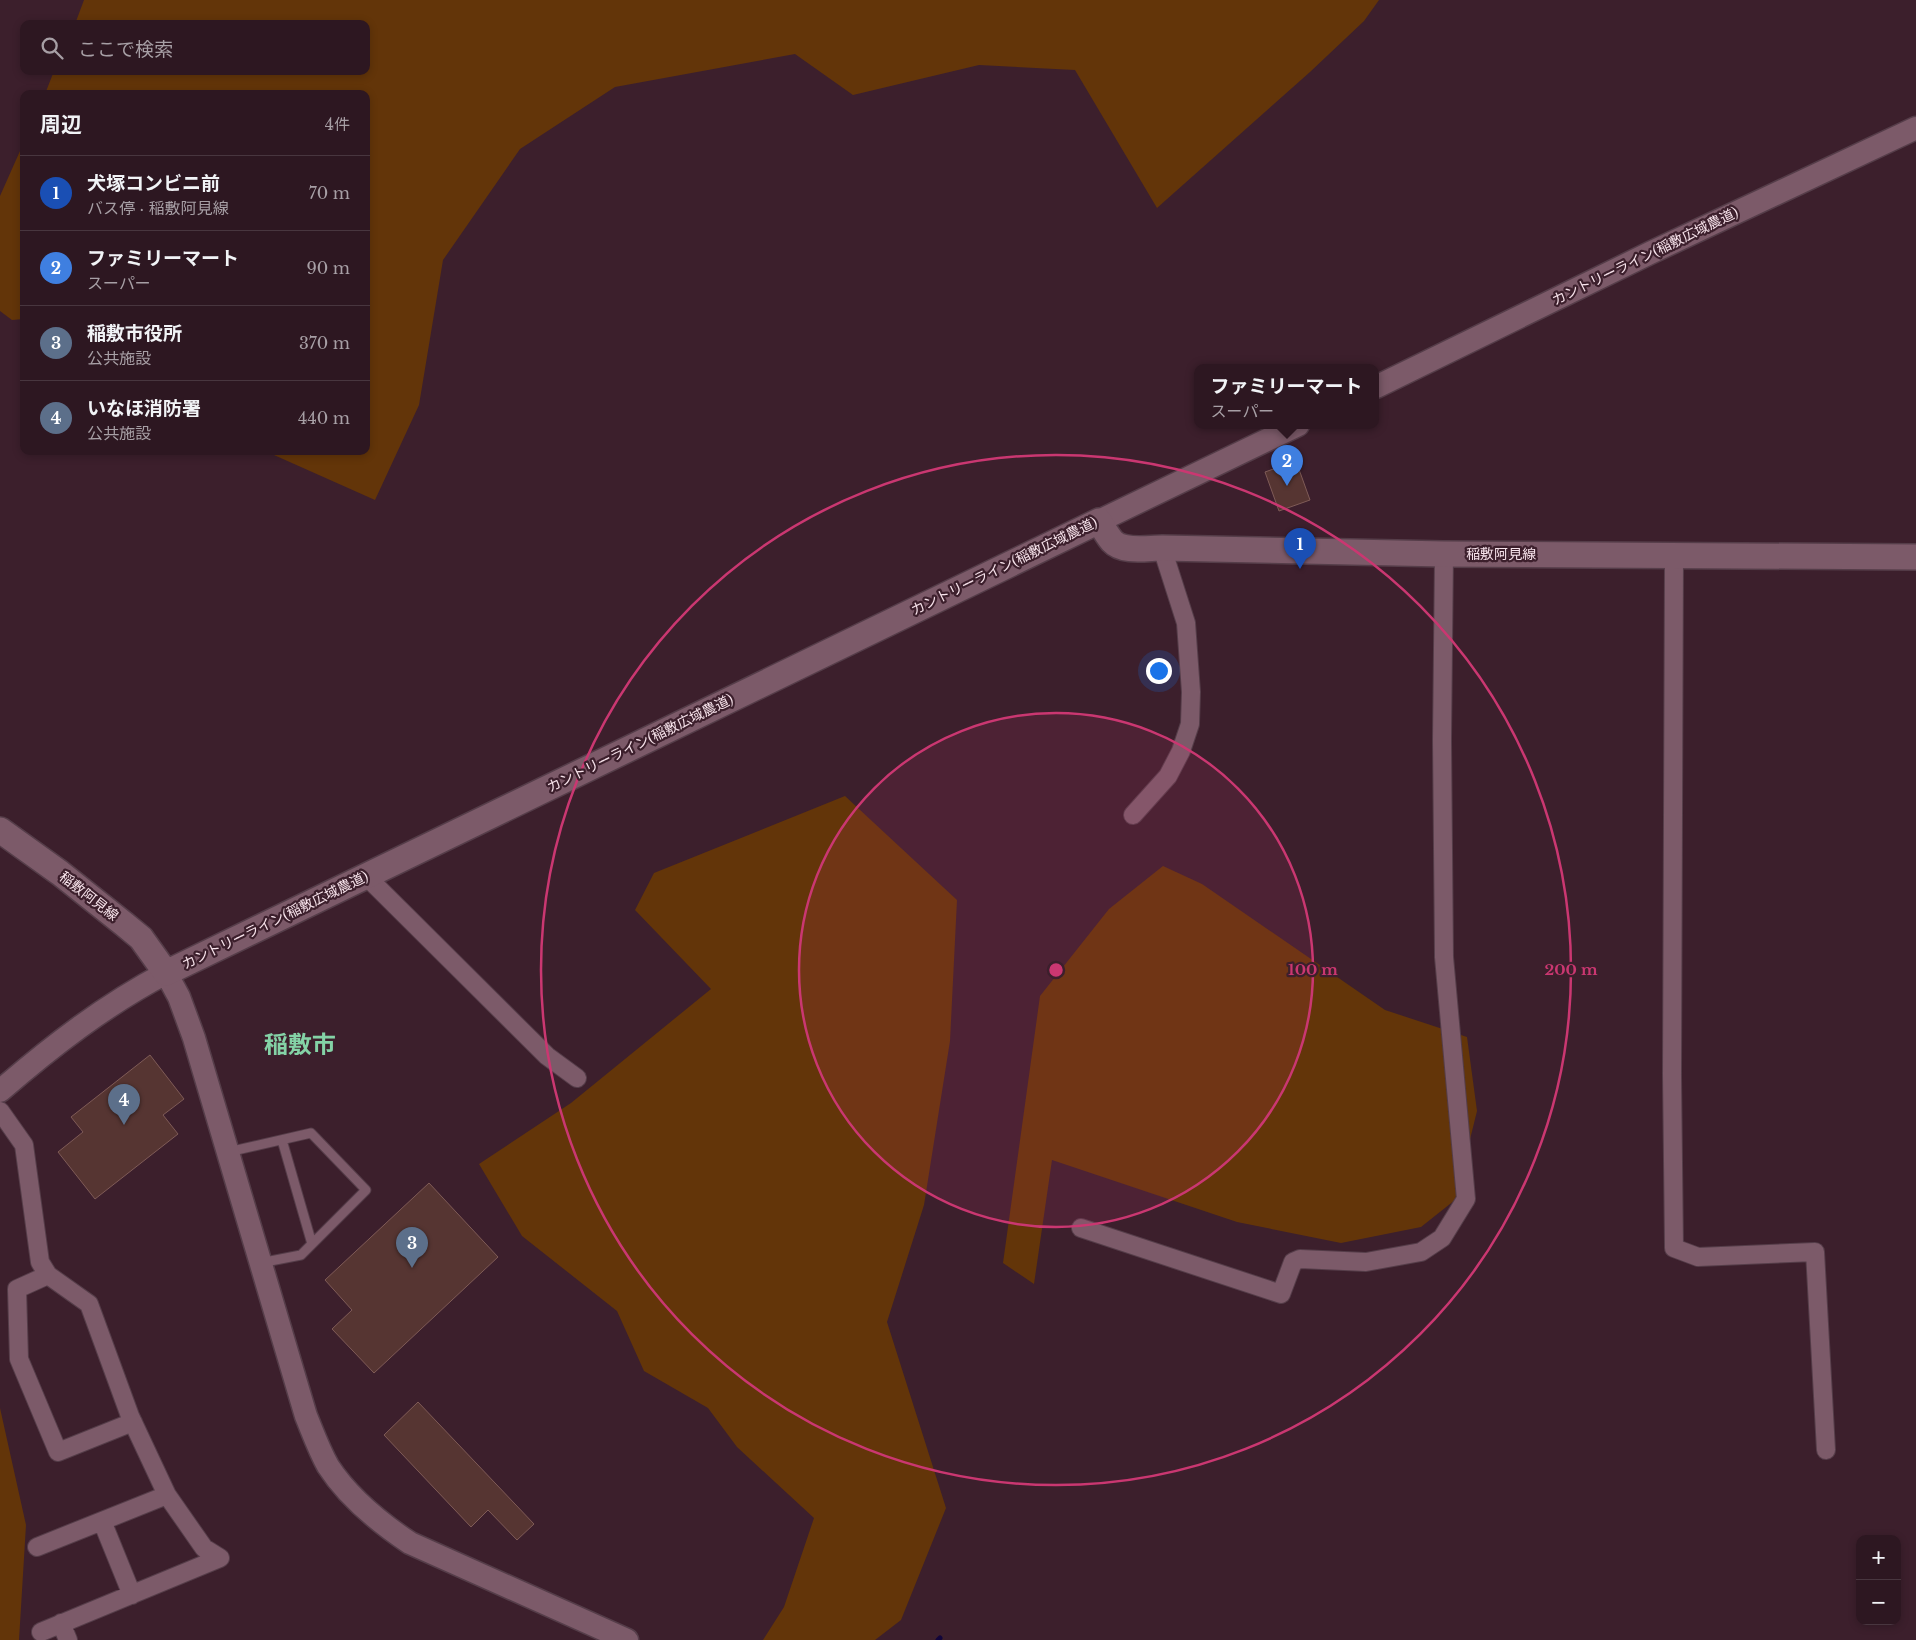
<!DOCTYPE html>
<html lang="ja">
<head>
<meta charset="utf-8">
<style>
  body { margin:0; font-family:"Libre Baskerville","Noto Sans JP",serif; background:#39242e; color:#f1f3f6 }
  .controls { position:absolute; right:15px; bottom:15px; display:grid; overflow:hidden; border-radius:10px; box-shadow:0 2px 8px #0003 }
  .controls button { width:45px; height:45px; display:grid; place-items:center; padding:0; border:0; border-bottom:1px solid #48363f; background:#2d1721; color:#f1f3f6; font:25px sans-serif }
  .you { position:absolute; left:1158px; top:670px; width:18px; height:18px; margin:-12px; border:4px solid #fff; border-radius:50%; background:#1a73e8; box-shadow:0 0 0 8px #1a73e833 }
  .badge { display:grid; place-items:center; width:32px; height:32px; border-radius:50%; background:#1a73e8; color:#fff; font-size:16px; font-weight:700 }
  .pin { position:absolute; translate:-50% -41px; filter:drop-shadow(0 1px 2px #0008) }
  .pin::after { content:''; position:absolute; top:26px; width:18px; height:15px; background:inherit; clip-path:polygon(0 0,100% 0,50% 100%) }
  .popup { position:absolute; left:1194px; top:364px; width:185px; height:65px; box-sizing:border-box; display:grid; place-content:center; border-radius:10px; background:#2d1721; filter:drop-shadow(0 1px 4px #0005); font-size:16px; white-space:nowrap; color:#a79fa5 }
  .popup b { font-size:19px; color:#f1f3f6 }
  .popup::after { content:''; position:absolute; left:50%; top:100%; margin-left:-10px; border:10px solid transparent; border-top-color:#2d1721 }
  .list { margin:0; padding:0; list-style:none }
  h2 { display:flex; justify-content:space-between; align-items:center; height:65px; margin:0; padding:0 20px; font-size:21px }
  h2 small { font-size:16px; font-weight:400; color:#a79fa5 }
  .list li { display:grid; grid-template-columns:32px 1fr auto; gap:15px; align-items:center; box-sizing:border-box; height:75px; padding:0 20px; border-top:1px solid #48363f }
  .list b { display:block; font-size:19px; white-space:nowrap }
  .list p { margin:0; font-size:16px; white-space:nowrap; color:#a79fa5 }
  .list em { font-size:16px; font-style:normal; color:#a79fa5 }
  .icon { flex:none; width:28px; height:28px; fill:none; stroke:currentColor; stroke-width:2; stroke-linecap:round; stroke-linejoin:round }
  .map { position:relative; flex:none; width:1916px; height:1640px; overflow:hidden }
  .search { position:absolute; background:#2d1721; box-shadow:0 2px 8px #0003; left:20px; top:20px; width:350px; height:55px; display:flex; align-items:center; gap:12px; box-sizing:border-box; padding:0 18px; border-radius:10px; color:#a79fa5; font-size:19px }
  .panel { position:absolute; background:#2d1721; box-shadow:0 2px 8px #0003; left:20px; top:90px; width:350px; height:365px; border-radius:10px }
  .map>svg:first-child { display:block }
</style>
</head>
<body>
<div class="map">
<svg width="1916" height="1640" viewBox="0 0 1916 1640">
  <rect width="100%" height="100%" fill="#3c1f2c"/>
  <path fill="#633509" d="M84,0H1379L1364,21L1310,72L1157,208L1075,70L979,65L853,95L795,54L615,87L520,149L443,260L419,405L375,500L265,451H366V94H45L54,71H366V24H75Z
    M24,142V319L12,320L0,311V196Z
    M845,796L957,900L950,1041L924,1205L887,1322L946,1508L901,1620L875,1640H763L784,1607L814,1518L737,1447L708,1408L644,1371L617,1311L522,1236L479,1164L571,1103L711,989L635,910L654,873Z
    M1163,866L1202,884L1385,1010L1467,1037L1477,1111L1455,1200L1421,1227L1341,1243L1237,1222L1052,1160L1034,1284L1003,1263L1040,996L1109,909Z
    M0,1408L26,1525L19,1640H0Z"/>
  <g fill="none" stroke-linecap="round" stroke-linejoin="round">
    <path stroke="#12053b" stroke-width="5" d="M938,1640L940,1638"/>
  </g>
  <path fill="#563532" stroke="#7f5b57" d="M1296,461L1310,500L1279,511L1265,472Z
    M150,1055L184,1099L163,1115L178,1134L95,1199L58,1152L83,1132L71,1117Z
    M429,1183L498,1257L374,1373L332,1329L352,1310L325,1280Z
    M418,1402L534,1524L517,1540L488,1510L471,1527L384,1435Z"/>
  <g fill="none" stroke-linecap="round" stroke-linejoin="round">
    <defs>
      <path id="service" d="M282,1140L312,1244
        M228,1152L311,1133L366,1190L301,1255L260,1263"/>
      <path id="minor" d="M1674,555L1672,1075L1674,1248L1698,1257L1815,1252L1826,1450
        M1133,815L1168,776L1181,751L1190,724L1191,692L1186,623L1162,548
        M366,876L547,1056L577,1078
        M0,1111L24,1145L40,1262L48,1275L89,1304L130,1416L167,1495L204,1548L220,1558
        M1081,1228L1281,1294L1293,1262L1300,1259L1366,1262L1421,1252L1442,1238L1466,1199L1444,957L1442,740L1444,554
        M48,1275L17,1289L19,1359L58,1452L133,1422
        M102,1521L132,1595
        M37,1547L167,1495
        M61,1623L68,1640
        M41,1632L220,1558"/>
      <path id="tertiary" d="M1376,387L1650,253L1916,128
        M1099,521L1298,425
        M0,1091C52,1046 105,1005 166,973L179,997L194,1038L306,1416C313,1433 319,1450 328,1466C348,1497 380,1523 410,1543L627,1640"/>
      <path id="secondary" d="M0,830L60,873L124,924L141,938L166,973L1099,521C1103,528 1107,535 1112,541C1123,553 1147,548 1162,548L1444,554L1916,557"/>
    </defs>
    <use href="#service" stroke="#553d49" stroke-width="11"/>
    <use href="#minor" stroke="#553d49" stroke-width="20"/>
    <use href="#tertiary" stroke="#553d49" stroke-width="25"/>
    <use href="#secondary" stroke="#553d49" stroke-width="28"/>
    <use href="#service" stroke="#7c5a69" stroke-width="9"/>
    <use href="#minor" stroke="#7c5a69" stroke-width="18"/>
    <use href="#tertiary" stroke="#7c5a69" stroke-width="22"/>
    <use href="#secondary" stroke="#7c5a69" stroke-width="25"/>
  </g>
  <circle cx="1056" cy="970" r="257" fill="#ca3771" fill-opacity=".12"/>
  <g fill="none" stroke="#ca3771" stroke-width="2.5">
    <circle cx="1056" cy="970" r="257"/>
    <circle cx="1056" cy="970" r="515"/>
  </g>
  <g text-anchor="middle" dominant-baseline="central" stroke-width="4.5" stroke-linejoin="round" paint-order="stroke">
    <g font-size="14" fill="#f8e4ec" stroke="#3c1f2c">
      <text transform="translate(1645 256) rotate(-26)">カントリーライン(稲敷広域農道)</text>
      <text x="1501" y="554">稲敷阿見線</text>
      <text transform="translate(1004 566) rotate(-26)">カントリーライン(稲敷広域農道)</text>
      <text transform="translate(640 743) rotate(-26)">カントリーライン(稲敷広域農道)</text>
      <text transform="translate(89 896) rotate(38)">稲敷阿見線</text>
      <text transform="translate(275 920) rotate(-26)">カントリーライン(稲敷広域農道)</text>
    </g>
    <g font-size="24" font-weight="bold" fill="#84d2a6" stroke="#3c1f2c">
      <text x="300" y="1044">稲敷市</text>
    </g>
  </g>
  <circle cx="1056" cy="970" r="8" fill="#ca3771" stroke="#3c1f2c" stroke-width="2.5"/>
  <g font-size="15" text-anchor="middle" font-weight="bold" fill="#ca3771" stroke="#3c1f2c" stroke-width="4.5" stroke-linejoin="round" paint-order="stroke">
    <text x="1313" y="975">100 m</text>
    <text x="1571" y="975">200 m</text>
  </g>
</svg>
<div class="controls">
<button>+</button>
<button>−</button>
</div>
<div class="you"></div>
<div class="pin badge" style="left:1300px;top:569px;background:#1a4fb4">1</div>
<div class="pin badge" style="left:1287px;top:486px;background:#3f7fe0">2</div>
<div class="popup"><b>ファミリーマート</b>スーパー</div>
<div class="pin badge" style="left:412px;top:1268px;background:#5c6f8a">3</div>
<div class="pin badge" style="left:124px;top:1125px;background:#5c6f8a">4</div>
<div class="search"><svg class="icon" aria-label="search" viewBox="0 0 24 24"><circle cx="10" cy="10" r="6"/><path d="M15 15l6 6"/></svg>ここで検索</div>
<section class="panel">
<h2>周辺<small>4件</small></h2>
<ul class="list">
<li><span class="badge" style="background:#1a4fb4">1</span><div><b>犬塚コンビニ前</b><p>バス停 · 稲敷阿見線</p></div><em>70 m</em></li>
<li><span class="badge" style="background:#3f7fe0">2</span><div><b>ファミリーマート</b><p>スーパー</p></div><em>90 m</em></li>
<li><span class="badge" style="background:#5c6f8a">3</span><div><b>稲敷市役所</b><p>公共施設</p></div><em>370 m</em></li>
<li><span class="badge" style="background:#5c6f8a">4</span><div><b>いなほ消防署</b><p>公共施設</p></div><em>440 m</em></li>
</ul>
</section>
</div>
</body>
</html>
